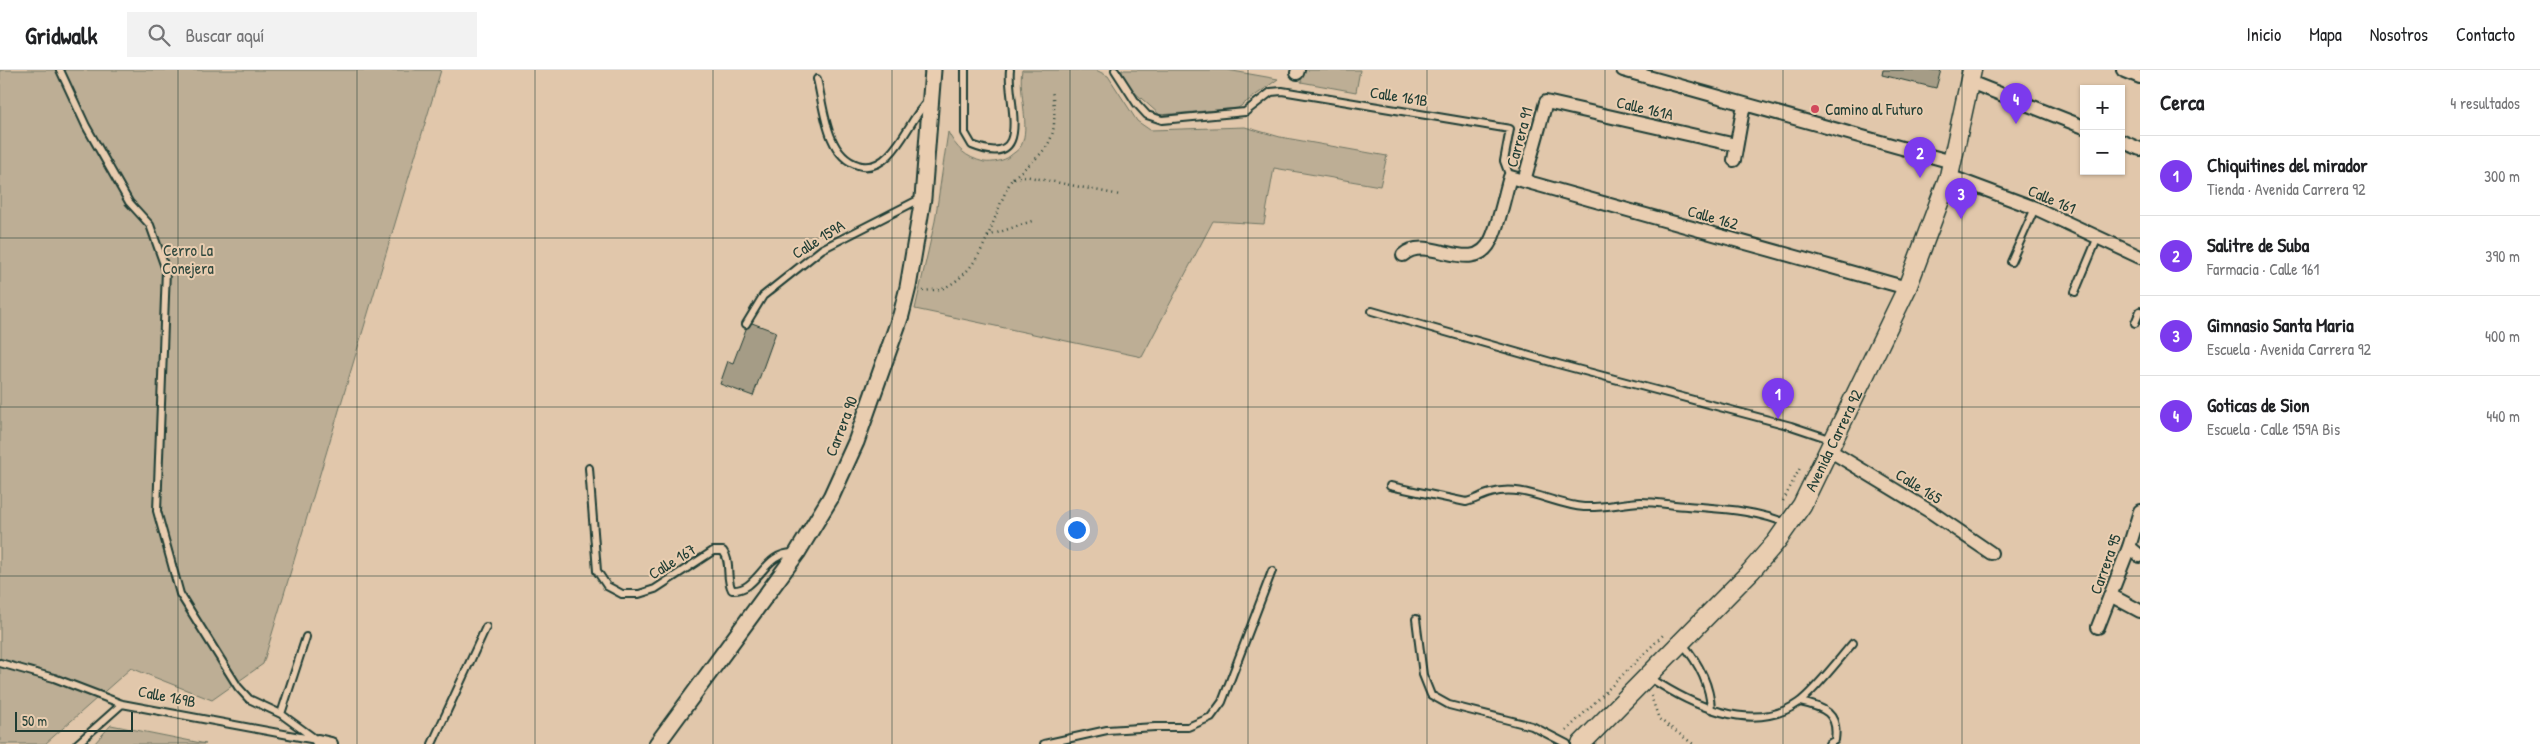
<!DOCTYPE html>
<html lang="es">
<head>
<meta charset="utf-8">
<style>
  body { margin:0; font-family:"Patrick Hand",sans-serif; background:#f2f2f2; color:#202124 }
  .controls { position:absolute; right:15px; top:15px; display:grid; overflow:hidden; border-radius:0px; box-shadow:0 1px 4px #0004 }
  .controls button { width:45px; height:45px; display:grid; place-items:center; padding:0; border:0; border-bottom:1px solid #e0e0e0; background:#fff; color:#202124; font:25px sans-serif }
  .scale { position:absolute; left:15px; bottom:12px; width:118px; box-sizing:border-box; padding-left:5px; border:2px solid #1f3d34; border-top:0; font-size:14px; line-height:18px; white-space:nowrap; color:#1f3d34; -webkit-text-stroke:4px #e9cdb0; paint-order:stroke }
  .you { position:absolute; left:1076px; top:459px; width:18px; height:18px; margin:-12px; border:4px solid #fff; border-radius:50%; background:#1a73e8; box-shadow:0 0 0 8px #1a73e833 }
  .badge { display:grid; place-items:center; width:32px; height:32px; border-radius:50%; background:#7c3aed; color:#fff; font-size:16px; font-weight:700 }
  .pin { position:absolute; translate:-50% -41px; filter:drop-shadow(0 1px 2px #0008) }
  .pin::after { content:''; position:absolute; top:26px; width:18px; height:15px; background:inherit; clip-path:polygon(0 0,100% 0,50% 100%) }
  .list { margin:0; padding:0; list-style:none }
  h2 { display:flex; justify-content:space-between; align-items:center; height:65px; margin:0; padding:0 20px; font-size:21px }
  h2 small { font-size:16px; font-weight:400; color:#757577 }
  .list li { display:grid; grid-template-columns:32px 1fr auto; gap:15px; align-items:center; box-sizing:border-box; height:80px; padding:0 20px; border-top:1px solid #e0e0e0 }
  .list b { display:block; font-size:19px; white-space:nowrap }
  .list p { margin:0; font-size:16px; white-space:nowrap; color:#757577 }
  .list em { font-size:16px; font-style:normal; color:#757577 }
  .icon { flex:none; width:28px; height:28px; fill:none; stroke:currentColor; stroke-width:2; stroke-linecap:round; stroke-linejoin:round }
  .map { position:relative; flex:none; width:2140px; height:674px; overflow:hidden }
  header { display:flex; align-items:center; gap:30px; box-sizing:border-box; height:70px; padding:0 25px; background:#fff; border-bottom:1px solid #e0e0e0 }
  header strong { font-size:24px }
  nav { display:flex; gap:28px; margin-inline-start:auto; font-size:18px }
  .search { width:350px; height:45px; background:#f2f2f2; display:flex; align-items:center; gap:12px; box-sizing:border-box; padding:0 18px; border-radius:0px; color:#757577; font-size:19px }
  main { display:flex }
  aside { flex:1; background:#fff }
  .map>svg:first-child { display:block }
</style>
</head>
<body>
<header>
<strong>Gridwalk</strong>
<div class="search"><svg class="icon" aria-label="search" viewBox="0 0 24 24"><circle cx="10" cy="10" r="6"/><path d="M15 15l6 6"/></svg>Buscar aquí</div>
<nav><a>Inicio</a><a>Mapa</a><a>Nosotros</a><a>Contacto</a></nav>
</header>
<main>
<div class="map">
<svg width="2140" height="674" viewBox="0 0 2140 674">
  <rect width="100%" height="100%" fill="#e1c7ab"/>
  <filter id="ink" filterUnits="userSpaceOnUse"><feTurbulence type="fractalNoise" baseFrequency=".02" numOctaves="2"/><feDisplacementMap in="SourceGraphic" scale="10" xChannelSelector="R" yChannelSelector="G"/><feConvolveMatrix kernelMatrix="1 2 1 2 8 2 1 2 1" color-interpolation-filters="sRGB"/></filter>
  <g filter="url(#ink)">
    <path fill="#bdae95" stroke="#6e7664" d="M0,0H441L263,594L212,630L131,598L45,674H0Z
      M1022,0H1096L1108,6L1137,51L1150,60L1245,57L1280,67L1387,86L1380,116L1274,98L1264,154L1213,151L1142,287L915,239L935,151L948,62C957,79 965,87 984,92C992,93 1004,91 1010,86C1013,83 1019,80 1021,76C1031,57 1018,22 1022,0Z
      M1122,0H1227L1278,9L1238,38L1160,45L1123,12Z
      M1303,0H1360L1356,22L1301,12Z
      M111,655L206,674H94Z"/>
    <path fill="#a59c86" stroke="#1f3d34" d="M1883,0H1941L1936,18L1882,5Z
      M752,253L776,262L753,326L720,314L728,291L733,293L746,259Z"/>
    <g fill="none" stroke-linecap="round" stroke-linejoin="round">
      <defs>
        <path id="service" d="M60,0L86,56L129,132L150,155L166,200L157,441L180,524L238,617L249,629L281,644L318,671
          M965,0V63L972,75C1036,101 1006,28 1010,0
          M1115,0L1137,34L1147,45L1162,50L1245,42L1271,22L1282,21L1510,59L1504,91L1510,107
          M817,9C824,37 826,86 858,95C870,99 881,93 889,85C905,69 912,47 928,31
          M2011,192L2035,138
          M2075,222L2098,167
          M1372,241L1558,294L1791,356L1833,370
          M2135,253L2140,241
          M746,254L763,226L822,179L922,128
          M589,398L597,501L607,516L622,524H639L655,519L713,481H723C732,492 725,507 732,520C759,522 763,481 795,483
          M1390,416L1466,432C1475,430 1482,425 1491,423C1522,413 1554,435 1584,437C1604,438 1622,433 1641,432C1656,432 1672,435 1687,436C1722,439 1756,440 1788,454
          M1416,549L1423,605L1431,625L1449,635L1532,656L1567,674
          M1682,573C1698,592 1710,614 1711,639
          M0,593L54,608L122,634L316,670
          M1649,607C1689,634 1752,665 1798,633C1814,622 1839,589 1853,573
          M1800,632C1824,637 1839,643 1835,670L1829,674
          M281,644L306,567
          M77,674L122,634
          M432,674L486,557
          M1044,674L1107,660L1155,657H1188L1211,647L1222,632L1272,501"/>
        <path id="minor" d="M1623,0L1952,92
          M2123,0L2140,7
          M1297,3L1298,0
          M1970,12L2084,57
          M2121,71L2140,79
          M1734,90L1744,34
          M1949,106L2035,138L2140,187
          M1524,111L1546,32L1736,75
          M1403,185C1428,163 1473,208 1491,170C1500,151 1504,127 1510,107L1907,218
          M1829,380L1931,442L1991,483
          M2129,477L2140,486
          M2110,525L2140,541
          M2098,557L2129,477L2140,441
          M318,671L331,674"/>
        <path id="tertiary" d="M657,674L797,483L831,427L856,372L901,245L908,217L923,128L933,0"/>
        <g id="secondary">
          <path id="s1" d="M1581,674L1751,501L1776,472L1802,435L1907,218L1949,106L1972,0"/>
        </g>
      </defs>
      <use href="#service" stroke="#1f3d34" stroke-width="10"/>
      <use href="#minor" stroke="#1f3d34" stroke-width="16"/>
      <use href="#tertiary" stroke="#1f3d34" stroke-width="19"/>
      <use href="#secondary" stroke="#1f3d34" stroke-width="21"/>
      <path stroke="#1f3d34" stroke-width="2.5" stroke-dasharray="1 4" stroke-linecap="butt" d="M1013,108C1051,77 1059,71 1052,20
        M988,166L1032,151
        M923,221C930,220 940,220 946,217C987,196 991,146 1012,109L1025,106L1120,125
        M1783,431L1801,396
        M1651,626L1659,649L1693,674
        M1566,661L1665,563"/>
      <use href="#service" stroke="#e9cdb0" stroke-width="6"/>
      <use href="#minor" stroke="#e9cdb0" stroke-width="12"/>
      <use href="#tertiary" stroke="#e9cdb0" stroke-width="15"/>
      <use href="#secondary" stroke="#e9cdb0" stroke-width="18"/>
    </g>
  </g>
  <path fill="none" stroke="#1f3d34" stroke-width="1" stroke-opacity="0.55" d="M178,0V674M357,0V674M535,0V674M713,0V674M892,0V674M1070,0V674M1248,0V674M1427,0V674M1605,0V674M1783,0V674M1962,0V674M0,168H2140M0,337H2140M0,506H2140"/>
  <circle fill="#d1495b" stroke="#e9cdb0" stroke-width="2" cx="1815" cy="39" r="5"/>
  <g text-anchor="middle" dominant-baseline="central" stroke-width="4" stroke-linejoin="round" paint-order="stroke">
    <g font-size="16" fill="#1f3d34" stroke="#e9cdb0">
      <text transform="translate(1399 26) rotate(9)">Calle 161B</text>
      <text transform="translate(1645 38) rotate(13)">Calle 161A</text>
      <text transform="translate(1519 67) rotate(-75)">Carrera 91</text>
      <text transform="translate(2052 129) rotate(23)">Calle 161</text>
      <text transform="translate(1713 147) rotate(16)">Calle 162</text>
      <text transform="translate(818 169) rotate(-32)">Calle 159A</text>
      <text transform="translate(841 356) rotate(-69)">Carrera 90</text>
      <text stroke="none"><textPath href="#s1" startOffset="398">Avenida Carrera 92</textPath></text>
      <text transform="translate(1919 416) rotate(32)">Calle 165</text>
      <text transform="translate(672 491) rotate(-32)">Calle 167</text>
      <text transform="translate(2105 494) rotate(-70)">Carrera 95</text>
      <text transform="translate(167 626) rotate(11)">Calle 169B</text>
    </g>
    <g font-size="16" fill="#1f3d34" stroke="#e9cdb0" text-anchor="start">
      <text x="1825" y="39">Camino al Futuro</text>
    </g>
    <g font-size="16" fill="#2f483e" stroke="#e9cdb0">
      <text x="188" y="180">Cerro La<tspan x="188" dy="18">Conejera</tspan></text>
    </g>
  </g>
</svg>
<div class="controls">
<button>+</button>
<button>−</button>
</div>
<div class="scale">50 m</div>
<div class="you"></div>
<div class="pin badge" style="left:1778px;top:349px">1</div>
<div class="pin badge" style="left:1920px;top:108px">2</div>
<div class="pin badge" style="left:1961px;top:149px">3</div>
<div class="pin badge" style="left:2016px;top:54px">4</div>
</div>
<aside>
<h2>Cerca<small>4 resultados</small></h2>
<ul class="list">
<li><span class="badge">1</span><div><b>Chiquitines del mirador</b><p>Tienda · Avenida Carrera 92</p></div><em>300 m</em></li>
<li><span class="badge">2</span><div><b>Salitre de Suba</b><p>Farmacia · Calle 161</p></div><em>390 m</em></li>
<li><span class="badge">3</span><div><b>Gimnasio Santa Maria</b><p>Escuela · Avenida Carrera 92</p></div><em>400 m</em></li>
<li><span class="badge">4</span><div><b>Goticas de Sion</b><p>Escuela · Calle 159A Bis</p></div><em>440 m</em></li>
</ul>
</aside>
</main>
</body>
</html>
